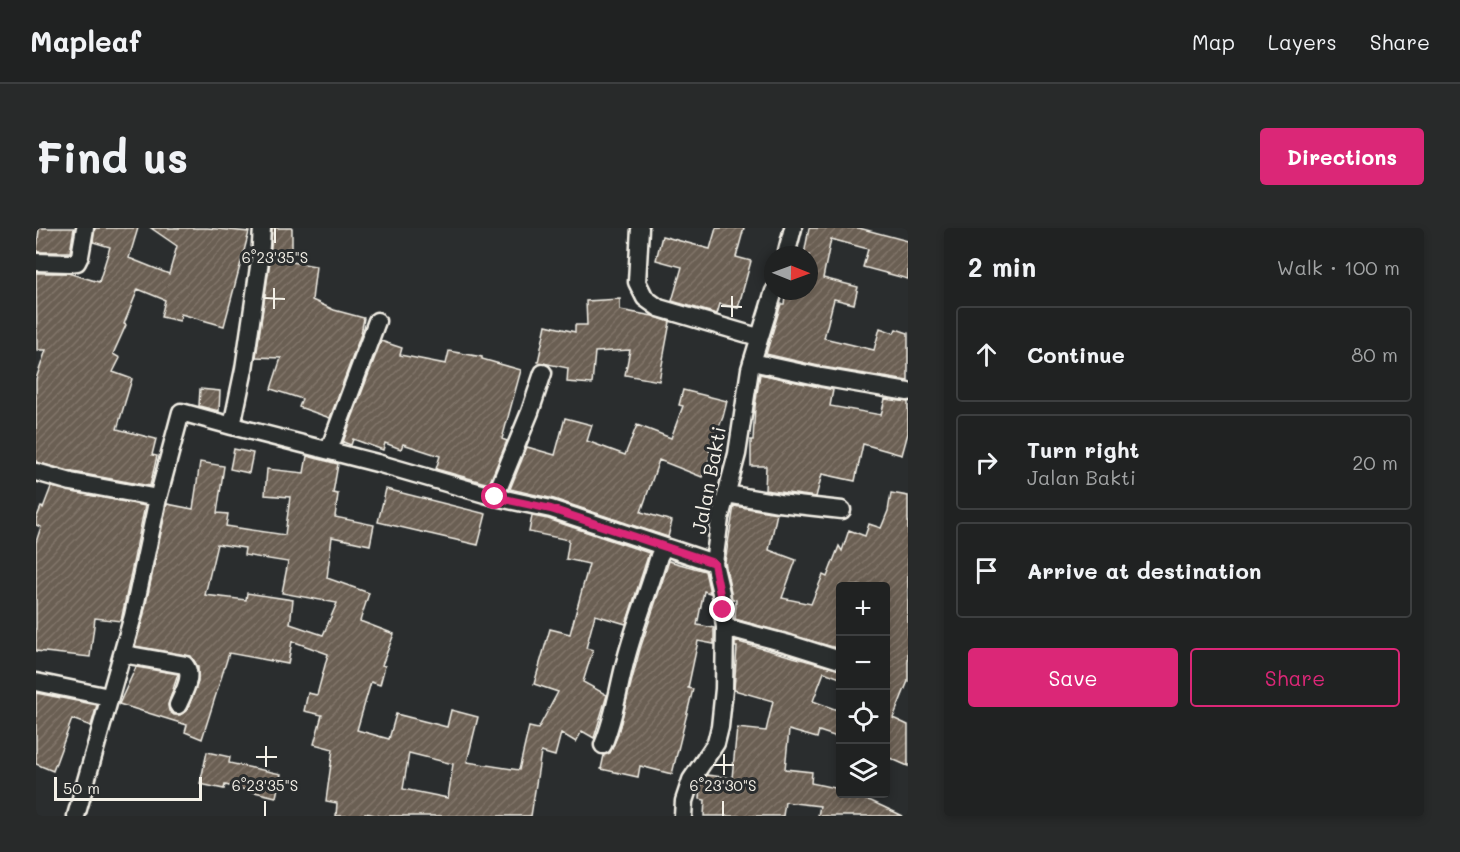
<!DOCTYPE html>
<html lang="en">
<head>
<meta charset="utf-8">
<style>
  body { margin:0; font-family:Mali,sans-serif; background:#282a2a; color:#f1f3f6 }
  .controls { position:absolute; right:18px; bottom:18px; display:grid; overflow:hidden; border-radius:6px; box-shadow:0 3px 9px #0003 }
  .controls button { width:54px; height:54px; display:grid; place-items:center; padding:0; border:0; border-bottom:2px solid #3d3f40; background:#202222; color:#f1f3f6; font:30px sans-serif }
  .compass { position:absolute; left:728px; top:18px; width:54px; height:54px; border-radius:50%; background:#202222; box-shadow:0 3px 9px #0003; rotate:91deg }
  .scale { position:absolute; left:18px; bottom:15px; width:148px; box-sizing:border-box; padding-left:6px; border:3px solid #f4f1e8; border-top:0; font-size:16px; line-height:21px; white-space:nowrap; color:#f4f1e8; -webkit-text-stroke:4px #2a2d2e; paint-order:stroke }
  .stop { position:absolute; width:18px; height:18px; margin:-14px; border:4px solid #db2777; border-radius:50%; background:#fff }
  .stop.end { background:#db2777; border-color:#fff; box-shadow:0 2px 6px #0008 }
  .list { margin:0; padding:0; list-style:none }
  h2 { display:flex; justify-content:space-between; align-items:center; height:78px; margin:0; padding:0 24px; font-size:26px }
  h2 small { font-size:20px; font-weight:400; color:#a2a4a5 }
  .list li { display:grid; grid-template-columns:39px 1fr auto; gap:18px; align-items:center; box-sizing:border-box; height:96px; margin:0 12px 12px; padding:0 12px; border:2px solid #3d3f40; border-radius:6px }
  .list b { display:block; font-size:22px; white-space:nowrap }
  .list p { margin:0; font-size:20px; white-space:nowrap; color:#a2a4a5 }
  .list em { font-size:20px; font-style:normal; color:#a2a4a5 }
  .actions { display:flex; gap:12px; padding:18px 24px }
  .actions a { flex:1; padding:14px 0; border:2px solid #db2777; border-radius:6px; text-align:center; font-size:21px; color:#db2777 }
  .actions .main { background:#db2777; color:#fff }
  .icon { flex:none; width:33px; height:33px; fill:none; stroke:currentColor; stroke-width:2; stroke-linecap:round; stroke-linejoin:round }
  .map { position:relative; flex:none; width:872px; height:588px; overflow:hidden; border-radius:6px }
  header { display:flex; align-items:center; gap:36px; box-sizing:border-box; height:84px; padding:0 30px; background:#202222; border-bottom:2px solid #3d3f40 }
  header strong { font-size:28px }
  nav { display:flex; gap:33px; margin-inline-start:auto; font-size:21px }
  .intro { display:flex; align-items:center; justify-content:space-between; box-sizing:border-box; height:144px; padding:0 36px }
  h1 { margin:0; font-size:42px }
  .button { padding:15px 27px; border-radius:6px; background:#db2777; color:#fff; font-size:21px; font-weight:700 }
  main { display:flex; gap:36px; padding:0 36px }
  aside { flex:1; background:#202222; border-radius:6px; box-shadow:0 3px 9px #0003 }
  .map>svg:first-child { display:block }
</style>
</head>
<body>
<header>
<strong>Mapleaf</strong>
<nav><a>Map</a><a>Layers</a><a>Share</a></nav>
</header>
<div class="intro"><h1>Find us</h1><a class="button">Directions</a></div>
<main>
<div class="map">
<svg width="872" height="588" viewBox="0 0 872 588">
  <defs>
    <pattern id="building-hatch" width="6" height="6" patternUnits="userSpaceOnUse" patternTransform="scale(1.5)"><rect width="6" height="6" fill="#6b5e52"/><path d="M-1 1l2-2M0 6l6-6M5 7l2-2" fill="none" stroke="#81766b"/></pattern>
  </defs>
  <rect width="100%" height="100%" fill="#2a2d2e"/>
  <filter id="ink" filterUnits="userSpaceOnUse"><feTurbulence type="fractalNoise" baseFrequency=".0167" numOctaves="2"/><feDisplacementMap in="SourceGraphic" scale="12" xChannelSelector="R" yChannelSelector="G"/><feConvolveMatrix kernelMatrix="1 2 1 2 8 2 1 2 1" color-interpolation-filters="sRGB"/></filter>
  <g filter="url(#ink)">
    <path fill="url(#building-hatch)" stroke="#f4f1e8" stroke-width="1.5" fill-rule="evenodd" d="M3,0H38L34,24H1Z
      M59,0H102L93,30L133,46L141,18L115,0H171L213,4L188,98L145,86L144,93L125,89L129,72L102,61L88,96L90,97L77,126L84,130L77,144L96,151L81,201L120,211L116,227L121,228L114,258L37,244L0,234V151L10,122H1L0,45H32L63,54L74,19L57,14Z
      M236,0H256V34L280,38L276,72L298,82L328,90L325,106L294,190L263,179L266,171L235,161L245,130L220,129L234,33Z
      M680,0H708L700,29L715,33L702,80L684,76L681,86L636,73L646,39L620,32L626,8L674,21Z
      M773,0H823L872,13V51L827,39L832,21L795,11L787,50L822,59L818,76L798,71L788,110L838,122L844,100L858,105L860,101L872,105V153L787,139L730,126L745,76H748L750,63H773V27H768Z
      M584,71V82L617,88L634,94L623,153L589,147L594,122L559,124L556,156L531,154L532,140L502,134L510,97L539,104V97H551L550,73Z
      M345,113L366,120L364,127L410,136L413,123L446,129V131L485,142L466,211L471,213L453,256L400,241L404,228L367,216L365,221L349,215L347,222L317,211L315,217L307,214Z
      M724,146L797,162L794,178L845,187L849,171L872,174V205L866,227L827,216L819,253L786,246L780,269L729,262L730,238H715V212H717L719,179Z
      M164,161L184,163L183,183L163,178Z
      M647,162L691,173L687,189L673,223L676,224L666,249L623,232L605,284L636,293L632,309L518,271L474,261L491,219L519,227L529,190L556,197L551,213L589,227L601,197L635,210L647,178L643,177Z
      M198,221L217,225L213,245L194,241Z
      M271,228L302,236L297,265L302,266L299,289L338,297L334,317L296,309L291,350L333,365L324,393L358,406L346,437L349,438L344,457L335,454L321,502L353,511L360,486L411,499L415,482L442,489L431,534L483,542L493,499L502,501L522,464L498,456L514,401L534,406L553,336L530,331L533,312L493,304L496,288L512,291L613,325L590,396L559,387L550,420L557,422L547,454L571,467L558,510L546,503L540,514L525,505L519,528L505,524L495,588H344L329,585V588H300L301,575L290,573L297,521L278,516L286,487L268,483L272,465L281,467L292,426L256,413L252,436L193,425L166,511L149,504L151,497L83,476L100,439L142,446L132,477L133,483L138,487H144L151,482L162,454V439L155,428L99,418L107,390L131,276L157,281L164,234L188,238L181,285L192,286L190,298L249,307L254,269L229,267L231,241L268,245ZM181,316L209,320L208,327L252,334L246,365L301,375L287,407L254,396L257,372L211,365L210,372L169,367ZM373,525L417,536L412,570L367,561Z
      M15,259L109,278L85,393L59,390L54,429L0,423V314L5,299L0,297V291L5,279L7,280Z
      M350,261L450,286L442,317L342,294Z
      M855,265L872,268V453L857,490L872,497V538L849,528V358H804V421L699,391L700,372L696,371L689,334L698,278L741,285L733,322L760,332L746,370L775,376L787,347L791,349L803,318L806,323L813,302L829,308L833,296L845,300L852,283Z
      M633,333L669,343L674,365L668,363L661,397L678,400V416L662,413L652,460L657,461L636,546L604,538L602,549L565,541L568,527L574,525L581,509L604,421Z
      M699,413L804,442V450L788,444L777,473L804,483V510L783,503L781,510L753,502L749,541L776,544L775,555L804,561L803,565L835,573L867,588H782L784,578L749,574L747,588H668L669,572L664,571L665,555L671,547L696,550L701,500L730,503L737,473L698,462L701,419H699Z
      M0,465L61,477L55,498L36,491L17,543L0,536Z
      M171,524L194,529L193,535L245,546L240,569L189,557L188,561L164,556Z"/>
    <g fill="none" stroke-linecap="round" stroke-linejoin="round">
      <defs>
        <path id="minor" d="M226,0L224,32L208,141L196,198L341,235L459,269L515,281L678,335
          M604,0L601,54L609,70L623,80L722,109
          M750,27L757,0
          M0,34L33,35L41,34L44,28L49,0
          M716,134L785,149L872,164
          M293,222L341,93
          M0,244L35,254L122,270
          M691,266L743,275L806,282
          M459,269L494,184L507,145
          M689,399L753,416L804,432
          M87,426L149,437C158,448 147,465 142,477
          M0,454L73,469
          M567,517C579,488 582,461 590,431C599,396 613,363 623,328L628,319
          M40,588L97,388L122,270L145,184L196,198
          M647,588L648,573L655,552L680,515L684,499L688,461L689,399L685,365L678,335L684,290L701,226L714,141L738,63"/>
      </defs>
      <use href="#minor" stroke="#f4f1e8" stroke-width="21"/>
      <use href="#minor" stroke="#2a2d2e" stroke-width="16"/>
    </g>
  </g>
  <g fill="none" stroke-linecap="round" stroke-linejoin="round" filter="url(#ink)">
    <path stroke="#db2777" stroke-width="8" d="M459,269L515,281L678,335L687,382"/>
  </g>
  <path fill="none" stroke="#f4f1e8" stroke-width="2" d="M239,15V0M228,70L249,71M685,78L706,79M238,81V60M696,89V68M220,529H241M677,537H698M230,539V518M688,547V526M229,588V573M687,588V573"/>
  <g text-anchor="middle" dominant-baseline="central" stroke-width="6" stroke-linejoin="round" paint-order="stroke">
    <g font-size="20" fill="#f4f1e8" stroke="#2a2d2e">
      <text transform="translate(672 252) rotate(-79)">Jalan Bakti</text>
    </g>
  </g>
  <g font-size="15" text-anchor="middle" fill="#f4f1e8" stroke="#2a2d2e" stroke-width="6" stroke-linejoin="round" paint-order="stroke">
    <text x="239" y="35">6°23'35"S</text>
    <text x="229" y="563">6°23'35"S</text>
    <text x="687" y="563">6°23'30"S</text>
  </g>
</svg>
<div class="controls">
<button>+</button>
<button>−</button>
<button><svg class="icon" aria-label="locate" viewBox="0 0 24 24"><circle cx="12" cy="12" r="6"/><path d="M12 2v4M12 18v4M2 12h4M18 12h4"/></svg></button>
<button><svg class="icon" aria-label="layers" viewBox="0 0 24 24"><path d="M12 4l9 5-9 5-9-5zM3 14l9 5 9-5"/></svg></button>
</div>
<svg class="compass" viewBox="-18 -18 36 36"><path d="M0-13l5 13h-10z" fill="#e53935"/><path d="M0 13l5-13h-10z" fill="#a2a4a5"/></svg>
<div class="scale">50 m</div>
<div class="stop" style="left:459px;top:269px"></div>
<div class="stop end" style="left:687px;top:382px"></div>
</div>
<aside>
<h2>2 min<small>Walk · 100 m</small></h2>
<ul class="list">
<li><svg class="icon" aria-label="ahead" viewBox="0 0 24 24"><path d="M12 20V5M6 11l6-6 6 6"/></svg><div><b>Continue</b></div><em>80 m</em></li>
<li><svg class="icon" aria-label="right" viewBox="0 0 24 24"><path d="M7 20v-9h11M14 6l5 5-5 5"/></svg><div><b>Turn right</b><p>Jalan Bakti</p></div><em>20 m</em></li>
<li><svg class="icon" aria-label="arrive" viewBox="0 0 24 24"><path d="M6 21V4h12l-3 4 3 4H6"/></svg><div><b>Arrive at destination</b></div></li>
</ul>
<div class="actions"><a class="main">Save</a><a>Share</a></div>
</aside>
</main>
</body>
</html>
